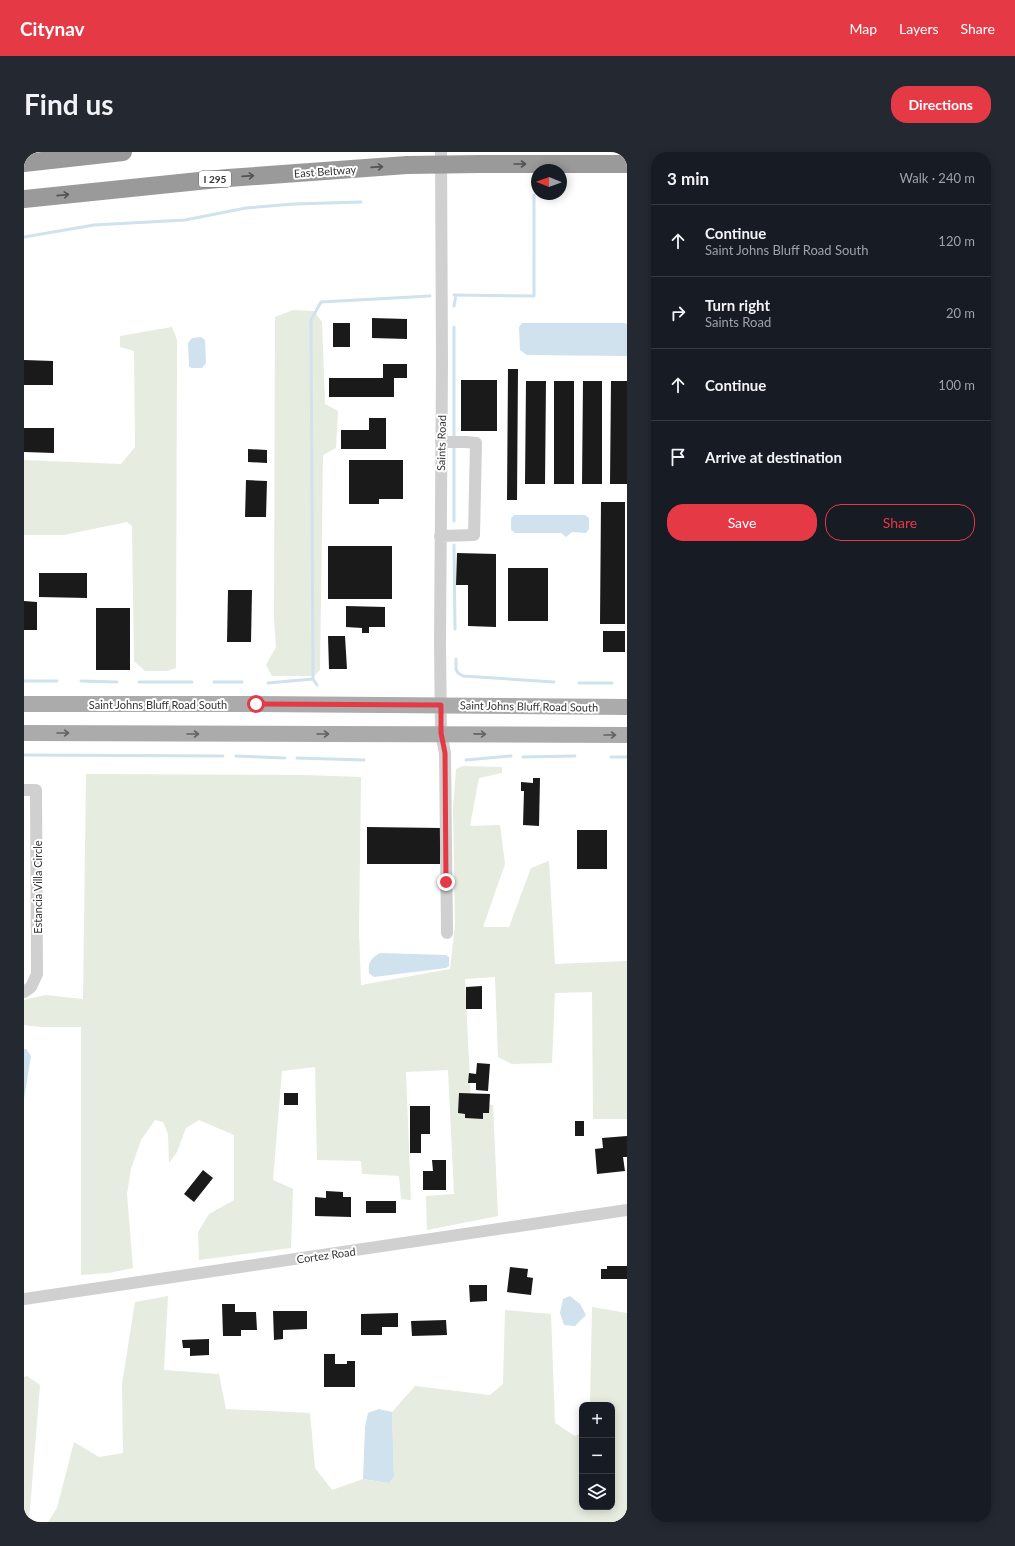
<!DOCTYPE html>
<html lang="en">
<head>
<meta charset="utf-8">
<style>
  body { margin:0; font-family:Lato,sans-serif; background:#242831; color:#f1f3f6 }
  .controls { position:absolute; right:12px; bottom:12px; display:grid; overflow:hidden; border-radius:8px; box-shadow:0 2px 10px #0003 }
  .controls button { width:36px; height:36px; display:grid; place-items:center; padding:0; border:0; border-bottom:1px solid #363941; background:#171b24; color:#f1f3f6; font:20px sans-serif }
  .compass { position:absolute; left:507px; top:12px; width:36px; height:36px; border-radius:50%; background:#171b24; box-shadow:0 2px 10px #0003; rotate:271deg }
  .stop { position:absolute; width:12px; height:12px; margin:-9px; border:3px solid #e63946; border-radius:50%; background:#fff }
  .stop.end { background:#e63946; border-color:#fff; box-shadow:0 1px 4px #0008 }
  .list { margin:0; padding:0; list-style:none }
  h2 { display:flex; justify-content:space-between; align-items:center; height:52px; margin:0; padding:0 16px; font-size:17px }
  h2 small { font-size:13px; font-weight:400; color:#9ea1a6 }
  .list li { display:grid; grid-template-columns:26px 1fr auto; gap:12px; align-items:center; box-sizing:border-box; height:72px; padding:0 16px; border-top:1px solid #363941 }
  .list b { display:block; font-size:15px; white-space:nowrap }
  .list p { margin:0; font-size:13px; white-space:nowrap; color:#9ea1a6 }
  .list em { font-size:13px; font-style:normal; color:#9ea1a6 }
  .actions { display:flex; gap:8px; padding:12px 16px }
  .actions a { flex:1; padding:9px 0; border:1px solid #e63946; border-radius:16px; text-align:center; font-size:14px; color:#e63946 }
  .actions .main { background:#e63946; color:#fff }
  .icon { flex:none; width:22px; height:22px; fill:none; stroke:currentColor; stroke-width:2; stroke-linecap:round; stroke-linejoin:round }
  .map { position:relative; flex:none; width:603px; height:1370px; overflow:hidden; border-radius:16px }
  header { display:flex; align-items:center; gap:24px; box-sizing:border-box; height:56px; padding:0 20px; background:#e63946; color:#fff }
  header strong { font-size:19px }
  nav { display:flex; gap:22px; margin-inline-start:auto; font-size:14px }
  .intro { display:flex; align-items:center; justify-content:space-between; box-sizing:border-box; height:96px; padding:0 24px }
  h1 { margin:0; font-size:28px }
  .button { padding:10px 18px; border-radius:16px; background:#e63946; color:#fff; font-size:14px; font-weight:700 }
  main { display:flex; gap:24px; padding:0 24px }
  aside { flex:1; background:#171b24; border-radius:16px; box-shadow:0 2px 10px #0003 }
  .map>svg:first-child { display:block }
</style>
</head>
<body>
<header>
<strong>Citynav</strong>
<nav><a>Map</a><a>Layers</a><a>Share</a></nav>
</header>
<div class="intro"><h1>Find us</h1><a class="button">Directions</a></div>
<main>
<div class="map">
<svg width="603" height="1370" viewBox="0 0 603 1370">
  <rect width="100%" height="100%" fill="#fff"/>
  <path fill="#e6ecdf" d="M269,158L290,159L298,170L301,252L314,259L312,296L299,303L296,518L290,524H248L242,513L252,495L250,467L251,165Z
    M148,175L153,188L152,516L143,519H121L110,509L108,374L103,370L40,383H0V308L97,312L111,295L110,199L96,195V184Z
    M438,614L478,615V621L455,626L446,674L476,673L481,712L459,775H485L507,716L525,709L531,812L603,809V967H569L568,840L531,841L528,911L488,912L474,905L471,825L441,827L447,950L469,953L474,1064L403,1078L402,1044L430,1042L424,918L382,920L387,1048L377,1047L375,1024L338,1022L337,1009L293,1008L291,915L258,919L249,1028L269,1037L267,1096L175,1108L174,1080L185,1062L210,1048V983L175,968L162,976L153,1000L145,1011L144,982L139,970L131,968L117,988L107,1017L103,1042L109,1116L85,1121L57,1123V875H17L0,873V848L21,843L59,847L62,622L282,623L337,625L335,780L337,833L426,817L431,772L429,657L432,617Z
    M144,1144L140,1218L195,1222L202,1257L286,1261L291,1316L308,1338L339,1327L365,1331L370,1325L368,1260L391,1234L466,1243L479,1232L481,1158L527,1162L531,1271L551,1284L558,1281V1355H588V1253H566L568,1155L603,1161V1370H24L33,1356L50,1290L75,1305L99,1301L98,1232L111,1150Z
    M3,1224L16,1233L5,1369L11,1370H0V1225Z"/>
  <path fill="#cfe2ee" d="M498,171H601L603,172V204L503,203L496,198L495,175Z
    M177,185L181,188L182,211L178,216H167L165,214L164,191L168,186Z
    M490,363H561L565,366V377L562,381L548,380L542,385L537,381H491L487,378V366Z
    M356,801L422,803L425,805V814L422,816L350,825L345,821C344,810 346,807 356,801Z
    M0,897H2L7,904L0,947Z
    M546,1144L556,1152L562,1163L551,1174L540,1173L536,1161L539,1147Z
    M355,1257L368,1260L370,1325L365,1331L339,1327L341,1275L344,1261Z"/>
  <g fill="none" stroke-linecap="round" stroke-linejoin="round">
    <path stroke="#cfe2ee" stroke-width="3" d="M0,85L70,73L161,68L222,56L270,52L337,50
      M430,143L510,144V43
      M430,154L432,143
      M430,175V287
      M430,293V369
      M430,393L431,477
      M432,507V517L434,521L439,524L530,530
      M289,527L287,168L297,150L406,144
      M0,529H33
      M57,529L93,530
      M115,530H168
      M190,530H218
      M244,531L289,527L293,533
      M555,531H588
      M0,603L199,604
      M212,604L261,606
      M499,605L551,604
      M587,605H603
      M273,606L340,608
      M442,608L487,604"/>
  </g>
  <path fill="#1a1a1a" d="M348,166L383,167V187L348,186Z
    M309,171H326V195H309Z
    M0,208L29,209V233H0Z
    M359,212H383V226H370V245H305V226H359Z
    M484,217H494L493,348H483Z
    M437,228H473V279H437Z
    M502,229H522L521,332H501Z
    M530,229H550V332H530Z
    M559,229H578V332H558Z
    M587,229H603V332H586Z
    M345,266H362V297H317V278H345Z
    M0,276H30V301L0,300Z
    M224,297L243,298V311L224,310Z
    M325,308H379V347H355V352H325Z
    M222,328L243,329L242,365H221Z
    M577,350H601V472H576Z
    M304,394H368V447H304Z
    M433,401L472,402V475L444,474V433H432Z
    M484,416H524V469H484Z
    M15,421H63V446L15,445Z
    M204,438H228L227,490H203Z
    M0,449L13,450V478H0Z
    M322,454L361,455V475H345V481H338V476L322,475Z
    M72,456H106V518H72Z
    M579,479H601V500H579Z
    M304,484H321L323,517H305Z
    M509,626H516L515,674L499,673L500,639H497V630L509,631Z
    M343,675L417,676L416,712H343Z
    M553,678H583V717H553Z
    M458,834V857H442V835Z
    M453,911L466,912L464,939L452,938V931H444L445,921L452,922Z
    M260,941H274V953H260Z
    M435,941L466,942L465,961H459V967L441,966V962L434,961Z
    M386,954H406V982H397V1001H386Z
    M551,969H560V984H551Z
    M603,984V1005H599L601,1019L573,1022L571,997L579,996L578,986Z
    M408,1008H422V1038H399V1019H409Z
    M179,1018L189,1026L170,1050L160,1042Z
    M302,1039L319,1040V1045H327V1065L291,1064V1045L302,1046Z
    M342,1049H372V1061H342Z
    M583,1114H603V1127H577V1117H583Z
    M486,1115L504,1117L503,1125L509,1126L507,1143L483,1140Z
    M445,1133H463V1149L446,1150Z
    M198,1152H211V1160H232L233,1178H217V1184H199Z
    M249,1159H283V1177L259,1178V1187L250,1188Z
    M374,1161V1175H358V1183H337V1162Z
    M422,1168L423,1183L388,1184L387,1169Z
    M185,1187V1203L166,1204V1196H159L158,1188Z
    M300,1202H311V1212H323V1209H331V1235H300Z"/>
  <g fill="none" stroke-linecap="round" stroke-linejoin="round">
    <path stroke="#d0d0d0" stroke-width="12" d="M417,0L418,213L416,491L417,581L421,601L423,781
      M416,384L450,383L452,291L442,290H417
      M0,638H12L13,822L7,835L0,840
      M0,1147L603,1058"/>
    <path stroke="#ababab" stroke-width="16" d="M0,552H232L603,555
      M0,581C201,582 402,582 603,583"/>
    <path stroke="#9a9a9a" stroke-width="18" d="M0,11L99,0
      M457,12H603
      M0,47L204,26L383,13"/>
    <path stroke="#9a9a9a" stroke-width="18" d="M383,13L457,12"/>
  </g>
  <defs><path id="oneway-shaft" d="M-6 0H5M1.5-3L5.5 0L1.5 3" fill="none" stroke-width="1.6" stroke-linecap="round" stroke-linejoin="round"/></defs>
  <g stroke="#525252">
    <use href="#oneway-shaft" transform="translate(496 12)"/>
    <use href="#oneway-shaft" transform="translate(353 15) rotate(-4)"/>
    <use href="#oneway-shaft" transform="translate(224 24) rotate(-4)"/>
    <use href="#oneway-shaft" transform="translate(39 43) rotate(-6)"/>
  </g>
  <g stroke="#636363">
    <use href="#oneway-shaft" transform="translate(39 581)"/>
    <use href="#oneway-shaft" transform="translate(169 582)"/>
    <use href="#oneway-shaft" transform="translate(299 582)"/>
    <use href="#oneway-shaft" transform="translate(456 582) rotate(1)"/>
    <use href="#oneway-shaft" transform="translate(586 583)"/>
  </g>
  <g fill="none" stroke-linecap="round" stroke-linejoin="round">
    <path stroke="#e63946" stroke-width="5" d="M232,552L417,553V581L421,601L422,730"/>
  </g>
  <g text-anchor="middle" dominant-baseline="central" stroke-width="4" stroke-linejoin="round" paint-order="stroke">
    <rect fill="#fff" stroke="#707070" stroke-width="1" x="175" y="19" width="32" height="16" rx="3"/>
    <g font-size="10" font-weight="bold" fill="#333">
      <text x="191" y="27">I 295</text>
    </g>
    <g font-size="11" fill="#333" stroke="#fff">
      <text transform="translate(301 19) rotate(-4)">East Beltway</text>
      <text transform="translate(417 291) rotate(-89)">Saints Road</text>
      <text x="134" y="552">Saint Johns Bluff Road South</text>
      <text transform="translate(505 554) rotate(1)">Saint Johns Bluff Road South</text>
      <text transform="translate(13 735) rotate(-90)">Estancia Villa Circle</text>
      <text transform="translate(302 1103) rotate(-8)">Cortez Road</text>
    </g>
  </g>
</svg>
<div class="controls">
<button>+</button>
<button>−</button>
<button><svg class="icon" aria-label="layers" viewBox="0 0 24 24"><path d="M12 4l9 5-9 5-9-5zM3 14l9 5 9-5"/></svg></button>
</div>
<svg class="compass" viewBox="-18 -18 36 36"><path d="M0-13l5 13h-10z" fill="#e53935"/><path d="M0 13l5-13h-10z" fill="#9ea1a6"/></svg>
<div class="stop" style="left:232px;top:552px"></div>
<div class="stop end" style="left:422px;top:730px"></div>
</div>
<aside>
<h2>3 min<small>Walk · 240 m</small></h2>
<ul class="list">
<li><svg class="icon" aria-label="ahead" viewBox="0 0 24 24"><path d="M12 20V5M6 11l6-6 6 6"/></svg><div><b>Continue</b><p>Saint Johns Bluff Road South</p></div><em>120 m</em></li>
<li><svg class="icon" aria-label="right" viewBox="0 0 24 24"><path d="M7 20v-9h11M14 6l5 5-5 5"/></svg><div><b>Turn right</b><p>Saints Road</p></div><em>20 m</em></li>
<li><svg class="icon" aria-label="ahead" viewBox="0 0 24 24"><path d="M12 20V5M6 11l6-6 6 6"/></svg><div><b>Continue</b></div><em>100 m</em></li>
<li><svg class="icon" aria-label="arrive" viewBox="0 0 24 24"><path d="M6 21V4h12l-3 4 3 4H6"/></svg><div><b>Arrive at destination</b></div></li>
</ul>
<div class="actions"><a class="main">Save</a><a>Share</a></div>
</aside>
</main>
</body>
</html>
